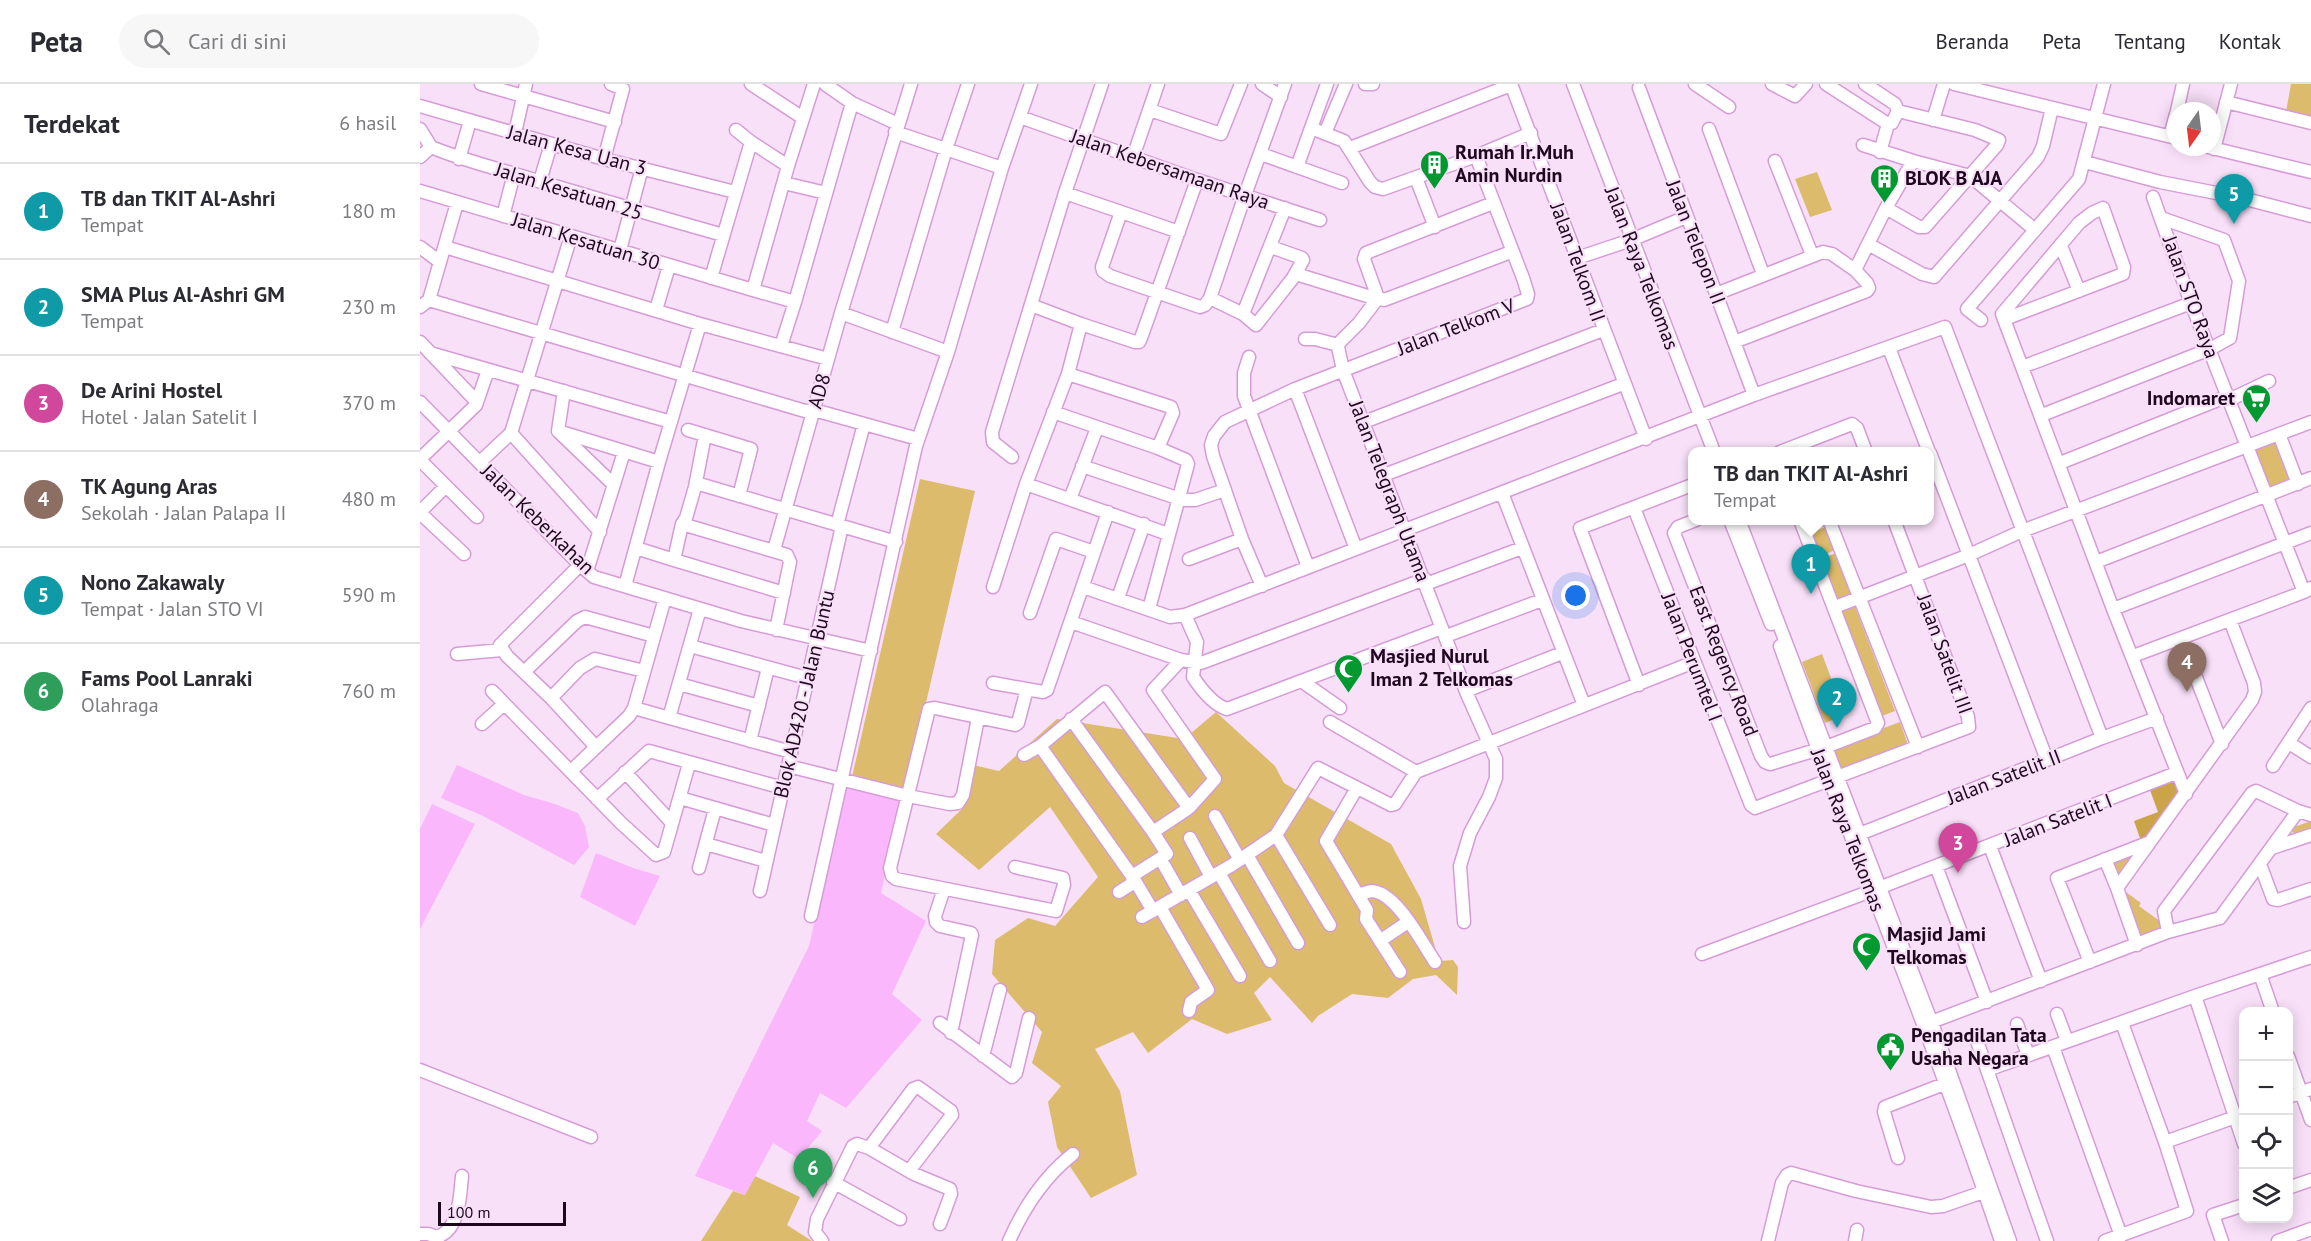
<!DOCTYPE html>
<html lang="id">
<head>
<meta charset="utf-8">
<style>
  body { margin:0; font-family:"PT Sans",sans-serif; background:#f7f7f7; color:#2b2b33 }
  .controls { position:absolute; right:18px; bottom:18px; display:grid; overflow:hidden; border-radius:12px; box-shadow:0 3px 15px #0003 }
  .controls button { width:54px; height:54px; display:grid; place-items:center; padding:0; border:0; border-bottom:2px solid #e1e1e2; background:#fff; color:#2b2b33; font:30px sans-serif }
  .compass { position:absolute; left:1747px; top:18px; width:54px; height:54px; border-radius:50%; background:#fff; box-shadow:0 3px 15px #0003; rotate:194deg }
  .scale { position:absolute; left:18px; bottom:15px; width:128px; box-sizing:border-box; padding-left:6px; border:3px solid #1d081e; border-top:0; font-size:16px; line-height:21px; white-space:nowrap; color:#1d081e; -webkit-text-stroke:4px #f8e0f8; paint-order:stroke }
  .you { position:absolute; left:1156px; top:512px; width:21px; height:21px; margin:-15px; border:4px solid #fff; border-radius:50%; background:#1a73e8; box-shadow:0 0 0 9px #1a73e833 }
  .badge { display:grid; place-items:center; width:39px; height:39px; border-radius:50%; background:#2563eb; color:#fff; font-size:20px; font-weight:700 }
  .pin { position:absolute; translate:-50% -50px; filter:drop-shadow(0 2px 3px #0008) }
  .pin::after { content:''; position:absolute; top:32px; width:21px; height:18px; background:inherit; clip-path:polygon(0 0,100% 0,50% 100%) }
  .popup { position:absolute; left:1268px; top:363px; width:246px; height:78px; box-sizing:border-box; display:grid; place-content:center; border-radius:12px; background:#fff; filter:drop-shadow(0 2px 4px #0005); font-size:20px; white-space:nowrap; color:#7c7c81 }
  .popup b { font-size:22px; color:#2b2b33 }
  .popup::after { content:''; position:absolute; left:50%; top:100%; margin-left:-12px; border:12px solid transparent; border-top-color:#fff }
  .list { margin:0; padding:0; list-style:none }
  h2 { display:flex; justify-content:space-between; align-items:center; height:78px; margin:0; padding:0 24px; font-size:26px }
  h2 small { font-size:20px; font-weight:400; color:#7c7c81 }
  .list li { display:grid; grid-template-columns:39px 1fr auto; gap:18px; align-items:center; box-sizing:border-box; height:96px; padding:0 24px; border-top:2px solid #e1e1e2 }
  .list b { display:block; font-size:22px; white-space:nowrap }
  .list p { margin:0; font-size:20px; white-space:nowrap; color:#7c7c81 }
  .list em { font-size:20px; font-style:normal; color:#7c7c81 }
  .icon { flex:none; width:33px; height:33px; fill:none; stroke:currentColor; stroke-width:2; stroke-linecap:round; stroke-linejoin:round }
  .map { position:relative; flex:none; width:1891px; height:1157px; overflow:hidden }
  header { display:flex; align-items:center; gap:36px; box-sizing:border-box; height:84px; padding:0 30px; background:#fff; border-bottom:2px solid #e1e1e2 }
  header strong { font-size:28px }
  nav { display:flex; gap:33px; margin-inline-start:auto; font-size:21px }
  .search { width:420px; height:54px; background:#f7f7f7; display:flex; align-items:center; gap:15px; box-sizing:border-box; padding:0 21px; border-radius:33px; color:#7c7c81; font-size:22px }
  main { display:flex }
  aside { flex:1; background:#fff }
  .map>svg:first-child { display:block }
</style>
</head>
<body>
<header>
<strong>Peta</strong>
<div class="search"><svg class="icon" aria-label="search" viewBox="0 0 24 24"><circle cx="10" cy="10" r="6"/><path d="M15 15l6 6"/></svg>Cari di sini</div>
<nav><a>Beranda</a><a>Peta</a><a>Tentang</a><a>Kontak</a></nav>
</header>
<main>
<aside>
<h2>Terdekat<small>6 hasil</small></h2>
<ul class="list">
<li><span class="badge" style="background:#0f9aa8">1</span><div><b>TB dan TKIT Al-Ashri</b><p>Tempat</p></div><em>180 m</em></li>
<li><span class="badge" style="background:#0f9aa8">2</span><div><b>SMA Plus Al-Ashri GM</b><p>Tempat</p></div><em>230 m</em></li>
<li><span class="badge" style="background:#d1479c">3</span><div><b>De Arini Hostel</b><p>Hotel · Jalan Satelit I</p></div><em>370 m</em></li>
<li><span class="badge" style="background:#8d6e63">4</span><div><b>TK Agung Aras</b><p>Sekolah · Jalan Palapa II</p></div><em>480 m</em></li>
<li><span class="badge" style="background:#0f9aa8">5</span><div><b>Nono Zakawaly</b><p>Tempat · Jalan STO VI</p></div><em>590 m</em></li>
<li><span class="badge" style="background:#2e9e5b">6</span><div><b>Fams Pool Lanraki</b><p>Olahraga</p></div><em>760 m</em></li>
</ul>
</aside>
<div class="map">
<svg width="1891" height="1157" viewBox="0 0 1891 1157">
  <rect width="100%" height="100%" fill="#f8e0f8"/>
  <path fill="#ddbb6c" d="M1871,0H1891V34L1866,28Z
    M1397,88L1412,126L1390,133L1375,95Z
    M1858,354L1875,397L1847,408L1830,364Z
    M500,395L555,407L486,705L432,693Z
    M1405,443L1415,466L1401,472L1391,449Z
    M1416,469L1433,510L1417,516L1401,475Z
    M1434,520L1475,627L1462,632L1421,525Z
    M1402,570L1425,631L1405,639L1382,578Z
    M796,628L855,682L864,699L971,760L1001,815L1019,877L1033,876L1038,883L1037,911L1016,891L993,895L968,914L932,910L898,932L892,939L850,893L834,909L852,936L807,950L772,935L728,969L713,948L675,965L700,1007L717,1091L671,1114L637,1063L628,1018L641,1002L612,979L622,948L572,890L575,856L608,834L635,842L678,793L630,723L559,786L516,750L545,722L553,681L579,687L637,635L764,655Z
    M1480,638L1488,661L1422,686L1413,663Z
    M1891,737V746L1874,751L1871,744Z
    M1721,765L1697,798L1690,777Z
    M1703,806L1721,819L1719,822L1741,838L1743,846L1719,855Z
    M335,1092L380,1113L367,1141L392,1157H281L313,1107L325,1111Z"/>
  <path fill="#cba44a" d="M1756,695L1762,709L1730,754L1721,757L1714,737L1738,728L1730,706Z"/>
  <path fill="#fab7fb" d="M37,681L104,711L135,720L158,729L165,742L169,763L154,781L63,732L21,714Z
    M426,700L482,715L461,809L506,837L472,910L502,936L426,1024L400,1009L387,1037L402,1047L379,1075L353,1059L325,1111L275,1092L389,862Z
    M12,720L55,740L0,845V745Z
    M176,769L213,784L240,792L215,842L160,813Z"/>
  <g fill="none" stroke-linecap="round" stroke-linejoin="round">
    <defs>
      <path id="minor" d="M61,0L195,38
        M331,0L383,34
        M405,0L432,19L478,40
        M842,0L861,13
        M945,0H953
        M1091,0L1226,355
        M1153,0L1294,368
        M1275,0L1309,23
        M1352,0L1375,12L1386,0
        M1406,0L1468,40L1472,39L1478,27
        M1445,0L1475,20L1478,27L1555,46L1579,56L1577,61L1505,143H1499L1466,124
        M1534,0L1756,54
        M1219,4L1334,311
        M1806,18L1891,39
        M0,22L184,75L315,108
        M730,26L801,50L821,0
        M1757,27L1763,0
        M600,33L777,96L900,136
        M1513,36L1524,0
        M891,44L907,0
        M0,45L11,63
        M1289,45L1343,190
        M316,46L331,58
        M475,48L582,84L611,0
        M95,49L106,0
        M905,49L926,0
        M1750,52L1756,30
        M1443,61L1493,77
        M11,63C47,78 84,86 121,98C182,116 242,134 303,151
        M1788,63L1891,88
        M930,64L1091,1
        M1794,65L1811,0
        M1460,68L1468,40
        M841,70L922,99
        M0,73L11,63
        M713,73L738,0
        M39,75L50,37
        M184,75L203,5L191,0
        M1355,77L1392,171
        M1665,78L1740,98L1822,114L1891,132
        M877,83L891,44L924,57L950,98L955,103L963,105L1056,72L1111,49
        M996,94L1015,143
        M120,97L131,60
        M364,99L406,109
        M0,107L333,206
        M645,109L701,128
        M1733,113L1771,219L1884,508L1891,504
        M83,132L94,90
        M759,148L701,128L682,183L683,187L690,192L780,223L785,221L790,214
        M151,152L91,349L180,448
        M1448,160L1466,124L1493,77L1550,92L1615,146
        M1641,162L1659,207
        M0,163L20,178
        M25,163L280,240L408,275
        M851,163L882,174L883,176L873,194L836,241L823,230L790,214L825,111L865,0
        M200,166L222,84
        M1157,174L1211,156L1266,133
        M876,190L957,215
        M291,194L331,58L368,82
        M1296,210L1403,168L1412,170L1435,186L1448,160L1502,190L1514,193L1618,73L1623,62L1632,24
        M958,214L964,216L1091,168
        M9,216L385,327L394,326L498,355
        M375,218L432,19
        M611,221L661,240
        M0,223L9,216L37,119
        M236,226L249,182
        M421,229L528,268
        M823,230L865,124
        M1585,235L1703,190L1704,183L1683,124L1672,129L1659,139L1582,230L1693,525L1766,710
        M1561,236L1547,225L1659,95L1684,0
        M472,248L526,65L548,0
        M885,255H895L918,261
        M0,258L57,318
        M1314,258L1447,207L1449,204L1447,199L1435,186
        M361,262L375,218L333,206L368,82L394,0
        M1469,264L1509,368
        M10,269L251,338
        M829,273L824,289V312L888,483
        M1602,283L1771,219
        M875,305L936,465
        M144,307L138,347L239,378
        M1809,316L1849,297
        M0,318L160,481L174,493L321,537L451,567
        M633,328L738,364L766,376L768,380L729,525
        M1622,331L1790,265L1810,254L1819,197L1804,156L1741,134
        M944,338L1183,246
        M268,346L331,365L319,412
        M139,348L194,401
        M1859,350L1878,400
        M738,364L753,329L751,323L648,290L661,240L715,258H719L721,254L777,96
        M1360,368L1432,340L1437,344L1446,368
        M1510,369L1627,676
        M592,373L573,358L572,348L645,109L682,0
        M0,375L56,321L68,286
        M0,376L57,433
        M60,378L91,349
        M1640,379L1808,312
        M662,382L763,416H775L805,406
        M964,391L1203,300
        M276,399L476,458
        M606,400L748,450
        M1082,409L1164,621
        M650,415L677,344
        M1214,424L1331,721L1335,724L1549,643L1548,633L1474,436
        M0,428L26,402
        M0,429L44,470
        M1276,436L1258,443L1254,449L1341,672L1345,678L1350,680L1406,663L1455,644L1458,639L1380,436
        M1310,436L1351,540
        M1319,436L1518,955L1590,1157
        M1409,436L1498,663
        M262,440L367,471L370,478L356,546
        M417,441L444,340
        M216,464L254,476L262,440L266,434L275,403L285,351
        M354,466L421,229L491,0
        M769,475L822,455
        M254,476L364,509
        M1676,478L1891,394
        M167,487L204,368
        M1006,500L1102,464
        M205,502L239,378L280,240
        M842,502L822,455L793,372L791,361L794,352L805,338L875,305L1107,215L1108,210L1103,194L1056,72
        M573,503L606,400L648,290
        M663,503L750,533L765,531L1334,311L1525,243L1682,654
        M698,514L724,440
        M1415,523L1549,471L1602,447L1891,338
        M1693,525L1891,449
        M610,529L636,455L674,468
        M765,531L777,558L773,593C781,605 794,621 807,625L1022,544
        M651,538L761,576L781,579L1005,495
        M1026,552L1122,516
        M1761,555L1802,660
        M270,562L387,594
        M1360,562C1431,761 1514,956 1581,1157
        M37,570L82,566
        M1713,572L1884,508
        M761,576L733,606L795,695L769,724
        M104,588L157,537L165,533L234,552
        M883,598L920,624
        M573,599L623,608L627,606L688,428
        M259,600L339,622
        M1219,601L1160,444L1272,401
        M72,607L201,739L236,771L244,768L269,680
        M1046,607L1142,569
        M131,614L87,572L80,561L160,481
        M214,624L371,668
        M249,634L280,525
        M651,635L733,748L769,724L685,608L620,662L714,795L710,801L699,808
        M910,638L996,688
        M62,640L84,620
        M330,657L348,584
        M1869,659L1891,673
        M176,663L131,614L160,584L175,575L224,587
        M604,671L620,662
        M368,682L488,712L530,720L538,719L543,711L558,634
        M1853,682L1891,624
        M151,687L209,632L214,624L245,514
        M205,688L252,739
        M937,704L906,757L947,826L946,835L980,888
        M260,714L354,741
        M177,715L229,667L363,704
        M795,732L820,776
        M856,751L910,841
        M1432,753L1682,654L1737,634
        M770,754L791,793
        M286,760L346,777
        M1570,762L1621,897
        M1852,764L1891,751
        M827,771L878,859
        M1685,775L1697,804
        M1840,780L1853,815L1858,816L1891,805
        M744,781L761,811
        M1516,782L1567,918
        M595,783L643,794L644,801L636,827L476,795L472,792L470,784L509,625L515,624L595,641L598,639L607,605
        M279,784L295,725
        M799,789L850,877
        M712,792L747,770L733,748
        M714,795L733,827
        M524,805L515,832L516,838L520,842L551,849L552,851L531,949
        M769,806L820,892
        M340,807L422,442
        M938,811C943,810 947,807 952,807C977,809 1002,859 1015,878
        M740,823L788,906L771,918L769,927
        M391,832L496,362L528,268L582,84
        M722,833L812,781L856,751L898,684L971,721L975,720L996,688L1274,578
        M1044,838L1040,782L1050,749L1069,713L1076,694V675L1047,610L923,286L918,263L919,259L939,239L958,214L944,175L946,169L1073,119
        M1748,848L1744,827L1832,709L1836,707L1878,727
        M961,856L988,838
        M1717,861L1697,804L1832,616L1835,608L1834,599L1810,536
        M1282,870L1451,807L1756,689
        M1670,878L1637,794L1730,758
        M1840,890L1853,928
        M1775,912L1824,1060
        M1637,930L1647,957
        M520,939L592,993L596,989L609,934
        M1506,940L1748,848L1800,834L1878,727L1891,731
        M1597,940L1608,971
        M1557,957L1627,1157
        M1633,963L1701,1152
        M563,972L580,906
        M1868,972L1891,1036
        M0,986L171,1053
        M1567,986L1775,912L1891,873
        M1868,1013L1891,1005
        M1745,1058L1824,1030
        M449,1064L494,1090L530,1105L531,1110L520,1140
        M1478,1074L1464,1028L1465,1023L1524,1000
        M413,1098L480,1135
        M1868,1104L1891,1096
        M0,1150H8L17,1153C40,1146 40,1111 42,1092
        M402,1157L395,1148L397,1135L433,1062L437,1060L449,1064L493,1005L498,1003L531,1027L532,1031L489,1087
        M589,1157C604,1123 624,1093 653,1070
        M1348,1157L1362,1099L1367,1091L1371,1089L1436,1107L1511,1123L1523,1122L1563,1108
        M1435,1157L1437,1146
        M1685,1157L1767,1127L1745,1058L1702,939
        M1802,1157L1793,1131L1824,1121
        M1858,1157L1891,1145"/>
    </defs>
    <use href="#minor" stroke="#d69cd6" stroke-width="15"/>
    <use href="#minor" stroke="#fff" stroke-width="12"/>
  </g>
  <defs>
    <symbol id="building-pin" viewBox="-11 -11 22 30"><path d="M0 17L-7.5 6A9.5 9.5 0 1 1 7.5 6Z" fill="#029931" stroke="#f8e0f8"/><path d="M-4-6H4V6H1V3H-1V6H-4ZM-2.5-4.3h1.7v1.8h-1.7ZM.8-4.3h1.7v1.8H.8ZM-2.5-1h1.7V.8h-1.7ZM.8-1h1.7V.8H.8Z" fill="#fff"/></symbol>
    <symbol id="supermarket-pin" viewBox="-11 -11 22 30"><path d="M0 17L-7.5 6A9.5 9.5 0 1 1 7.5 6Z" fill="#029931" stroke="#f8e0f8"/><path d="M-6-5.5h2.5l.6 2H6L4.5 2H-2.5L-4.4-4H-6ZM-1.5 3.2a1.3 1.3 0 1 0 .1 0ZM3 3.2a1.3 1.3 0 1 0 .1 0Z" fill="#fff"/></symbol>
    <symbol id="mosque-pin" viewBox="-11 -11 22 30"><path d="M0 17L-7.5 6A9.5 9.5 0 1 1 7.5 6Z" fill="#029931" stroke="#f8e0f8"/><path d="M3.5-4.9A6 6 0 1 0 3.5 4.9A5 5 0 1 1 3.5-4.9Z" fill="#fff"/></symbol>
    <symbol id="civic-pin" viewBox="-11 -11 22 30"><path d="M0 17L-7.5 6A9.5 9.5 0 1 1 7.5 6Z" fill="#029931" stroke="#f8e0f8"/><path d="M-.6-6.5H3V-4.5H.6V-3L4-1V1h2V6H-6V1h2V-1L-.6-3ZM-1.2 2.5V6h2.4V2.5Z" fill="#fff"/></symbol>
  </defs>
  <g fill-rule="evenodd">
    <use href="#building-pin" x="998" y="64" width="33" height="45"/>
    <use href="#building-pin" x="1448" y="78" width="33" height="45"/>
    <use href="#supermarket-pin" x="1820" y="298" width="33" height="45"/>
    <use href="#mosque-pin" x="912" y="568" width="33" height="45"/>
    <use href="#mosque-pin" x="1430" y="846" width="33" height="45"/>
    <use href="#civic-pin" x="1454" y="946" width="33" height="45"/>
  </g>
  <g text-anchor="middle" dominant-baseline="central" stroke-width="4.5" stroke-linejoin="round" paint-order="stroke">
    <g font-size="20" fill="#1d081e" stroke="#f8e0f8">
      <text transform="translate(157 66) rotate(15)">Jalan Kesa Uan 3</text>
      <text transform="translate(750 85) rotate(19)">Jalan Kebersamaan Raya</text>
      <text transform="translate(149 107) rotate(17)">Jalan Kesatuan 25</text>
      <text transform="translate(166 157) rotate(17)">Jalan Kesatuan 30</text>
      <text transform="translate(1276 158) rotate(69)">Jalan Telepon II</text>
      <text transform="translate(1158 178) rotate(70)">Jalan Telkom II</text>
      <text transform="translate(1222 184) rotate(69)">Jalan Raya Telkomas</text>
      <text transform="translate(1771 213) rotate(70)">Jalan STO Raya</text>
      <text transform="translate(1036 243) rotate(-21)">Jalan Telkom V</text>
      <text transform="translate(399 307) rotate(-74)">AD8</text>
      <text transform="translate(970 407) rotate(69)">Jalan Telegraph Utama</text>
      <text transform="translate(118 435) rotate(44)">Jalan Keberkahan</text>
      <text transform="translate(1525 570) rotate(70)">Jalan Satelit III</text>
      <text transform="translate(1272 573) rotate(69)">Jalan Perumtel I</text>
      <text transform="translate(1304 577) rotate(69)">East Regency Road</text>
      <text transform="translate(384 610) rotate(-77)">Blok AD420 - Jalan Buntu</text>
      <text transform="translate(1584 693) rotate(-21)">Jalan Satelit II</text>
      <text transform="translate(1638 736) rotate(-21)">Jalan Satelit I</text>
      <text transform="translate(1428 746) rotate(69)">Jalan Raya Telkomas</text>
    </g>
    <g font-size="20" font-weight="bold" fill="#1d081e" stroke="#f8e0f8" text-anchor="start">
      <text x="1035" y="68">Rumah Ir.Muh<tspan x="1035" dy="23">Amin Nurdin</tspan></text>
      <text x="1485" y="94">BLOK B AJA</text>
      <text x="1815" y="314" text-anchor="end">Indomaret</text>
      <text x="950" y="572">Masjied Nurul<tspan x="950" dy="23">Iman 2 Telkomas</tspan></text>
      <text x="1467" y="850">Masjid Jami<tspan x="1467" dy="23">Telkomas</tspan></text>
      <text x="1491" y="951">Pengadilan Tata<tspan x="1491" dy="23">Usaha Negara</tspan></text>
    </g>
  </g>
</svg>
<div class="controls">
<button>+</button>
<button>−</button>
<button><svg class="icon" aria-label="locate" viewBox="0 0 24 24"><circle cx="12" cy="12" r="6"/><path d="M12 2v4M12 18v4M2 12h4M18 12h4"/></svg></button>
<button><svg class="icon" aria-label="layers" viewBox="0 0 24 24"><path d="M12 4l9 5-9 5-9-5zM3 14l9 5 9-5"/></svg></button>
</div>
<svg class="compass" viewBox="-18 -18 36 36"><path d="M0-13l5 13h-10z" fill="#e53935"/><path d="M0 13l5-13h-10z" fill="#7c7c81"/></svg>
<div class="scale">100 m</div>
<div class="you"></div>
<div class="pin badge" style="left:1391px;top:510px;background:#0f9aa8">1</div>
<div class="popup"><b>TB dan TKIT Al-Ashri</b>Tempat</div>
<div class="pin badge" style="left:1417px;top:644px;background:#0f9aa8">2</div>
<div class="pin badge" style="left:1538px;top:789px;background:#d1479c">3</div>
<div class="pin badge" style="left:1767px;top:608px;background:#8d6e63">4</div>
<div class="pin badge" style="left:1814px;top:140px;background:#0f9aa8">5</div>
<div class="pin badge" style="left:393px;top:1114px;background:#2e9e5b">6</div>
</div>
</main>
</body>
</html>
